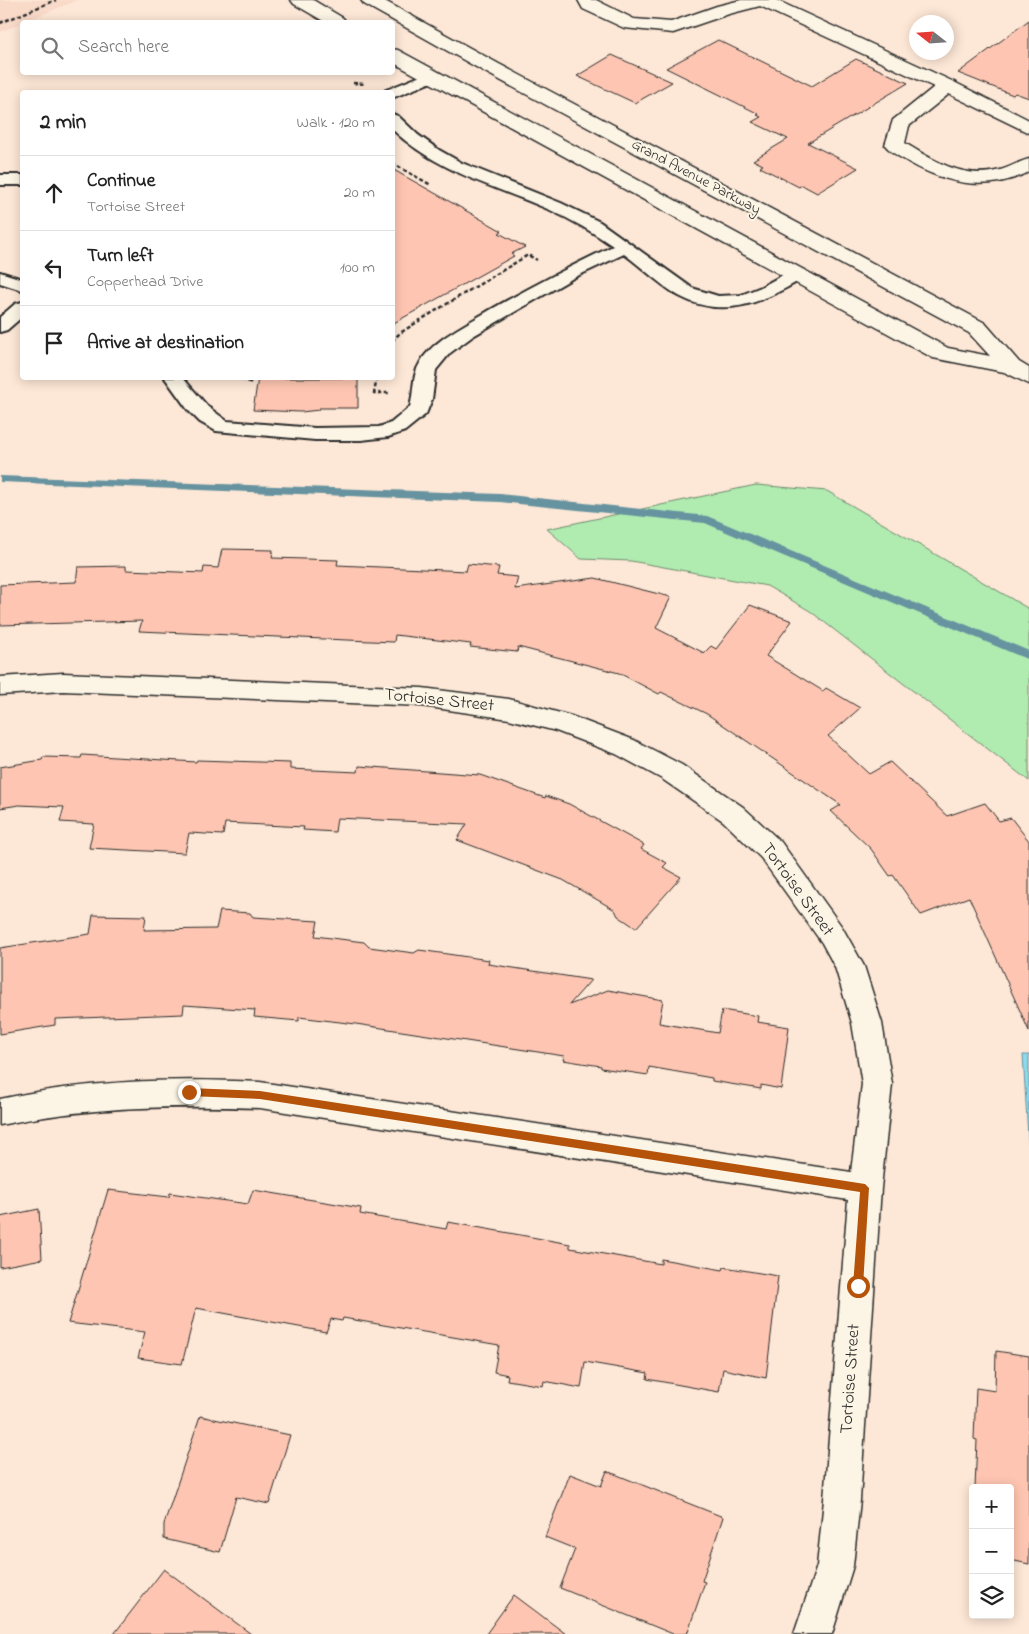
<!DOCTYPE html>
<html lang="en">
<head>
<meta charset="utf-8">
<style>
  body { margin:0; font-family:"Indie Flower",sans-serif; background:#f6f6f6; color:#222 }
  .controls { position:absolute; right:15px; bottom:15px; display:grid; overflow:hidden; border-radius:5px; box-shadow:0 2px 12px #0003 }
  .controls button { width:45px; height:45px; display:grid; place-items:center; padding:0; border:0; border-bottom:1px solid #e0e0e0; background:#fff; color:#222; font:25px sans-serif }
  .compass { position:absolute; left:909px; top:15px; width:45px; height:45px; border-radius:50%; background:#fff; box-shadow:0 2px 12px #0003; rotate:287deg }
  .stop { position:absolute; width:15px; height:15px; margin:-11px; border:4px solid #b45309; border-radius:50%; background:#fff }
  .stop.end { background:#b45309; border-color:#fff; box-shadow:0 1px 5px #0008 }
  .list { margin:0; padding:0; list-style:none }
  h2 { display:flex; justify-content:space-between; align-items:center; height:65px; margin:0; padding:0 20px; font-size:21px }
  h2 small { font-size:16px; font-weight:400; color:#767676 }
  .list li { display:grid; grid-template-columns:32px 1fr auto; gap:15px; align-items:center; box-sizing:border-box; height:75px; padding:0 20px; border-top:1px solid #e0e0e0 }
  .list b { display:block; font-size:19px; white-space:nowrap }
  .list p { margin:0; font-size:16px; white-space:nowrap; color:#767676 }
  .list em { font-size:16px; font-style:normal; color:#767676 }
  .icon { flex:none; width:28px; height:28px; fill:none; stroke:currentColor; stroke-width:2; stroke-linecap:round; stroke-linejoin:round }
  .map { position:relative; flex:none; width:1029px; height:1634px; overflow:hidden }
  .search { position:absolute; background:#fff; box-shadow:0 2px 12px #0003; left:20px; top:20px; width:375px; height:55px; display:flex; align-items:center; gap:12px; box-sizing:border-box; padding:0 18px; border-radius:5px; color:#767676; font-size:19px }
  .panel { position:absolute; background:#fff; box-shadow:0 2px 12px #0003; left:20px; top:90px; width:375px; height:290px; border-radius:5px }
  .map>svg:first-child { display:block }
</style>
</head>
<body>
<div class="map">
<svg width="1029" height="1634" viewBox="0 0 1029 1634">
  <rect width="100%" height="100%" fill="#fde7d6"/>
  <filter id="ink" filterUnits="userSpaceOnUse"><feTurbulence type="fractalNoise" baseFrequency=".02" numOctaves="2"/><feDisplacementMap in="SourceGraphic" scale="10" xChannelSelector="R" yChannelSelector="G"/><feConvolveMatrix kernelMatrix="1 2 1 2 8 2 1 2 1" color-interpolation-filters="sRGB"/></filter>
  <g filter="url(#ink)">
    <path fill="#f9d9c8" d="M0,0H77L0,32Z"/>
    <path fill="#b0ebb0" stroke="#6e8b6e" d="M756,485L827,491L1029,609V781L810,611L767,586L631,561L581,559L547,529Z"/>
    <path fill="#8dd9ed" stroke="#66939f" d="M1023,1055H1029V1153Z"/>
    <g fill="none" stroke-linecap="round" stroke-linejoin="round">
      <path fill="#66939f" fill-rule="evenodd" d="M0,476L500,494L707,516L1029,651V660L705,523L500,502L0,482Z"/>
    </g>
    <path fill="#fec6b2" stroke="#2b2b2b" d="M1029,20V98L1015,93L1013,95L958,73Z
      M718,40L812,86L856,59L908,83L808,143L858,168L817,193L802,185L799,187L760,167L763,165L753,160L788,139L752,122L761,117L757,115L759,114L666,68Z
      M612,55L672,82L635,103L577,76Z
      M392,169L502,231L499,233L525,247L511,254L514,256L392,324Z
      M258,378H358V408H319V410L301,412L253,410Z
      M222,549L273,550L272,558L338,560L337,565L466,571L468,564L499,567L497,575L518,577L515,589L595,578L671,597L656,628L704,653L711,646L716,649L750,605L792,621L766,656L823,691L826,688L860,708L828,736L869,774L890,762L947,816L985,803L999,821L1011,818L1029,841V1031L969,897L921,915L893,875L890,876L871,849L831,811L841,805L707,714L661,692L659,694L619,673L518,647L517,652L470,647L471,644L395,635L394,642L139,631L142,621L0,625V585L76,582L78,567L126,566V570L203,573L204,567L218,568Z
      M82,755L196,762L197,760L290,763V769L358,772L359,766L480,775L545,798L546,796L569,804L644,845L641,849L667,863L663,867L681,877L636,928L618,916L615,910L563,880L457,840L467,824L337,818L335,832L303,830L304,827L225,823L223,835L189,833L185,853L89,848L94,824L60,822L64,807L19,805L0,808V767L42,760L43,757L81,758Z
      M220,911L250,913L253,917L318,921L315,936L364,942L369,947L414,953L419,950L489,960L488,964L591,980L569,1005L608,990L663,1000L659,1023L718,1033L722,1010L758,1016L757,1022L789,1027L781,1089L761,1085V1089L712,1081V1078L649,1067L648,1075L601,1068V1066L563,1060L564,1056L356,1024L299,1017V1021L254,1017L255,1010L184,1005L183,1014L55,1019V1025L0,1034V948L90,934L93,915L146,916L144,930L216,929Z
      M108,1190L169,1197L170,1193L248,1204L253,1190L361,1208L360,1214L446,1229L448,1222L570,1244V1248L661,1264V1259L723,1270L724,1267L778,1276L766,1378L723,1369L719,1392L647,1379L648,1373L585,1362L581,1388L544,1381L543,1386L507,1380L508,1375L494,1372L499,1345L343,1318L342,1321L331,1319L326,1332L196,1308L182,1364L138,1358L145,1332L68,1323Z
      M39,1209L42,1259L0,1267V1217Z
      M996,1351L1029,1356V1564L1010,1560V1488H975L977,1440L974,1439L976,1388L995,1391Z
      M200,1416L290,1435L269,1504L236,1497L220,1552L164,1539V1524Z
      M607,1471L723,1517L702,1581L705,1582L687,1634H673L560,1588L575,1549L545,1537L570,1474L601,1486Z
      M164,1569L251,1634H114Z
      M514,1595L566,1634H486Z"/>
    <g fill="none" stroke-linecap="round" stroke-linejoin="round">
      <defs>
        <path id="lane" d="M433,71L439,73L441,76L439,79L392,98V92H384L386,90Z
          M392,114L398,116L418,135L439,150L462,163L561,203L600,222L692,288L718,296L741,295L761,287L790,271L796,270L802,271L805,275L802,279C763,302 724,320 679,296C660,285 642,267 624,254L573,278L473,336L450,353L436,370L432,399L426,414L405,431L388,437L361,440H315L216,431L200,422L188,410L165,378H183L208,407L227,421L315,428L379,427L391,423L410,407C414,393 412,375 420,363C432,340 469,323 490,310C531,287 571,266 613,246C593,232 572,220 550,210C495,186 437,172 392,129Z
          M0,175H22V185H0Z
          M0,272L22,279V290L0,283Z
          M22,302V317L7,330L0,332V317L15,304Z"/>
        <path id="street" d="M578,0H596L634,19L671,22L717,6L741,0H776L954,82L1029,120V133L949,94L909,126L905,143C932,160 963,179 996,171C1008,169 1017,162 1029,159V172C988,192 949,185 910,163C902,158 891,153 885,145L893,120L934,87L760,6L729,14L673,33L624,28L583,9Z
          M63,673L422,688L509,699L571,716L634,740L682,765L743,807L781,842L842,927L864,966L882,1023L892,1084L881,1188L860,1500L853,1566L832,1634H794L817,1566L824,1500L848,1200L260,1108C172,1105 86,1107 0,1125V1099C86,1080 172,1078 260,1082L851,1172L862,1084L852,1023L835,967L822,943L761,858L723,821L662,779L616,754L556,731L509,719L422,706L63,691L0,695V677Z"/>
        <path id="secondary" d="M291,0H313L343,18L346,22H325L294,4Z
          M361,0H383L499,64L985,323L1019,362L1029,368V384L1004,372L933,358L392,62V49L398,50L948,348L990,356L969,333L485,72L364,4Z"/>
      </defs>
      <use href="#lane" stroke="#2b2b2b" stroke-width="4"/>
      <use href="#street" stroke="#2b2b2b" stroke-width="3"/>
      <use href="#secondary" stroke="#2b2b2b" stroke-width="3"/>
      <path stroke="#2b2b2b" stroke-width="2.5" stroke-dasharray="4 2.5" stroke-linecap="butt" d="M0,23L56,0
        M353,83L365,84
        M392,163L431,185
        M392,341L400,333L422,319L528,255L537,260
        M243,378V380L253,383
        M377,378L374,393H390"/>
      <use href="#lane" fill="#fcf5e5" fill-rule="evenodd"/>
      <use href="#street" fill="#fcf5e5" fill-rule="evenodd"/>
      <use href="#secondary" fill="#fcf5e5" fill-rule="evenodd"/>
    </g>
  </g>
  <path fill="#b45309" d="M189,1088L260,1091L865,1184L869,1188L863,1286L858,1290L853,1286L860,1192L260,1099L189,1096L184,1092Z"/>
  <g text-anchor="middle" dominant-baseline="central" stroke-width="4" stroke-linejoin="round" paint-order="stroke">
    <g font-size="15" fill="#2b2b2b" stroke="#fcf5e5">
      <text transform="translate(696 177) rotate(28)">Grand Avenue Parkway</text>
    </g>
    <g font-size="18" fill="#2b2b2b" stroke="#fcf5e5">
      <text transform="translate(439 701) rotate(6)">Tortoise Street</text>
      <text transform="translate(797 890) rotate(54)">Tortoise Street</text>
      <text transform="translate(851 1379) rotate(-86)">Tortoise Street</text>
    </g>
  </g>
</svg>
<div class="controls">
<button>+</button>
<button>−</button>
<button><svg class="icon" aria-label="layers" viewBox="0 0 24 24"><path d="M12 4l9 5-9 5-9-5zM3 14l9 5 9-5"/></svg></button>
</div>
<svg class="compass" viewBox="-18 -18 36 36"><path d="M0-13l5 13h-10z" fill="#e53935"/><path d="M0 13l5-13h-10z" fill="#767676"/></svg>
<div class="stop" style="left:858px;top:1286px"></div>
<div class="stop end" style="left:189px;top:1092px"></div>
<div class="search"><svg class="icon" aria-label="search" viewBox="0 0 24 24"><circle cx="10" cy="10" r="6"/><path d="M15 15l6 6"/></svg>Search here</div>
<section class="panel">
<h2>2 min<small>Walk · 120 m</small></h2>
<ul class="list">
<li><svg class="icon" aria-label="ahead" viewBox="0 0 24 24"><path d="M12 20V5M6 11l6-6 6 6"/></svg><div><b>Continue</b><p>Tortoise Street</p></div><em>20 m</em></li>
<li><svg class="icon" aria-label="left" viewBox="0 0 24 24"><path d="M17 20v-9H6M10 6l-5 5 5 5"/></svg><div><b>Turn left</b><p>Copperhead Drive</p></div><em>100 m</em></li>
<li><svg class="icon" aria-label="arrive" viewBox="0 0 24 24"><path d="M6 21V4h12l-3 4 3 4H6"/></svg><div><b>Arrive at destination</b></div></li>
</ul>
</section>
</div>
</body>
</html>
